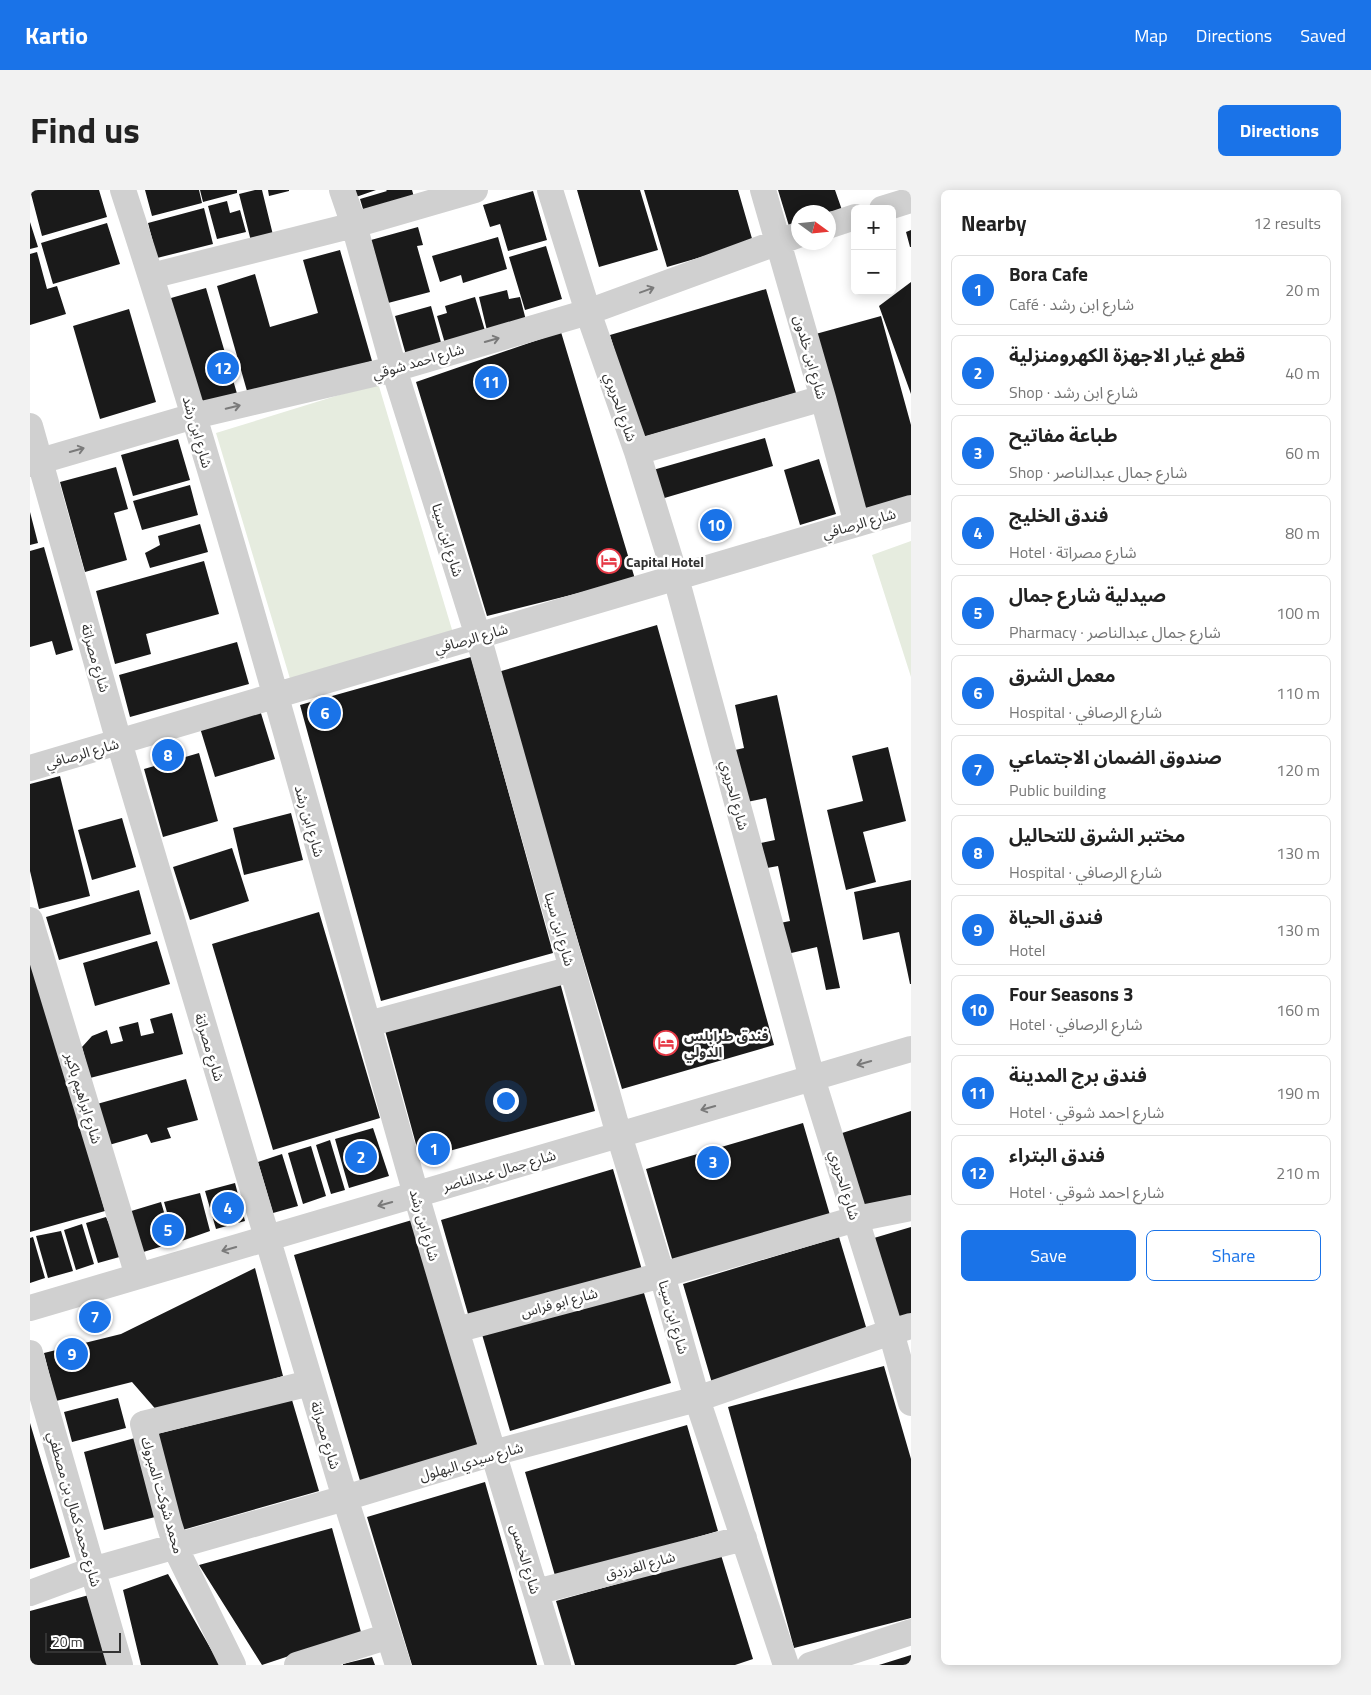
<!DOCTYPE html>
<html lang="en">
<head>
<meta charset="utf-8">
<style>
  body { margin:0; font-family:"Titillium Web","Noto Sans Arabic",sans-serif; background:#f2f2f2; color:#222 }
  .controls { position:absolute; right:15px; top:15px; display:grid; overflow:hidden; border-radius:8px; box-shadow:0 2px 12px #0003 }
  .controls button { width:45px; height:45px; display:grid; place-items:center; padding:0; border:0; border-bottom:1px solid #e0e0e0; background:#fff; color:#222; font:25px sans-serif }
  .compass { position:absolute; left:761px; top:15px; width:45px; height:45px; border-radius:50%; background:#fff; box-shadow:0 2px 12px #0003; rotate:105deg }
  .scale { position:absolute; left:15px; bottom:12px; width:76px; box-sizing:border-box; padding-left:5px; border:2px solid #333; border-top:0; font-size:14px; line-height:18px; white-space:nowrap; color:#333; -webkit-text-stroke:4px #fff; paint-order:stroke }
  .you { position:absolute; left:475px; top:910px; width:18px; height:18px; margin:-12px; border:4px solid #fff; border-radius:50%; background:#1a73e8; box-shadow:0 0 0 8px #1a73e833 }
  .badge { display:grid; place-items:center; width:32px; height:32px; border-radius:50%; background:#1a73e8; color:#fff; font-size:16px; font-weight:700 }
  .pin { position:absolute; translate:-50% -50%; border:2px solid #fff; box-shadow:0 1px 5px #0006 }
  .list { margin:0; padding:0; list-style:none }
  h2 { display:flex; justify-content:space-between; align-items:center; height:65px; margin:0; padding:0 20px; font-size:21px }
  h2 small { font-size:16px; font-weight:400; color:#767676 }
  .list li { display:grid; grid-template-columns:32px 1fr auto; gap:15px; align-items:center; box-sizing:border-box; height:70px; margin:0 10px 10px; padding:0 10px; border:1px solid #e0e0e0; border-radius:8px }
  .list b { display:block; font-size:19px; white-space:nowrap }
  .list p { margin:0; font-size:16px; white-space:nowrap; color:#767676 }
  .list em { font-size:16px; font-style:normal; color:#767676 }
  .actions { display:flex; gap:10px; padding:15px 20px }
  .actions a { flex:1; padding:11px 0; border:1px solid #1a73e8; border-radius:8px; text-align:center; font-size:18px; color:#1a73e8 }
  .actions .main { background:#1a73e8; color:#fff }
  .map { position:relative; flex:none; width:881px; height:1475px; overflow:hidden; border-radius:8px }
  header { display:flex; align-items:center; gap:30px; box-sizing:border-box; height:70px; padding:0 25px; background:#1a73e8; color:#fff }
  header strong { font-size:24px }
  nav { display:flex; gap:28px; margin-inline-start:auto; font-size:18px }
  .intro { display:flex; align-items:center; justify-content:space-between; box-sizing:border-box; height:120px; padding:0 30px }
  h1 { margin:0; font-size:35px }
  .button { padding:12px 22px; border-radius:8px; background:#1a73e8; color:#fff; font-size:18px; font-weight:700 }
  main { display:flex; gap:30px; padding:0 30px }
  aside { flex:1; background:#fff; border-radius:8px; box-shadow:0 2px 12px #0003 }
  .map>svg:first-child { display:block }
</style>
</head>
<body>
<header>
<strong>Kartio</strong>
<nav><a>Map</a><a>Directions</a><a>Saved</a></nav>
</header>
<div class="intro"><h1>Find us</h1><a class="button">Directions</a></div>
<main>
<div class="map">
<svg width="881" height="1475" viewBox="0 0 881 1475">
  <rect width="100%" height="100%" fill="#fff"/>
  <path fill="#e6ecdf" d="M348,193L423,443L261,492L186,243Z
    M881,351V487L842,365Z"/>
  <path fill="#1a1a1a" d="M0,0H69L77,27L12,46Z
    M115,0H169L172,13L122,26Z
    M170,0H207V3L173,12Z
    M225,0H232L244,49L222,55L209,4Z
    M238,0H259V1L239,6Z
    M324,0H346L326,7Z
    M356,0H382L386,14L336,29L330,9L357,1Z
    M547,0H610L628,60L569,77Z
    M614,0H708L723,52L637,77Z
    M748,0H805L812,20L798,22H768V33L759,36Z
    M503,1L517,50L478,61L470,34L460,37L453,15Z
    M197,11L200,23L210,20L216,42L187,49L178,16Z
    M174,18L183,54L127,68L118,33Z
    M0,32L8,57L0,59Z
    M77,33L90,74L23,94L11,53Z
    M388,37L393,55L387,56L400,102L358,113L341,50Z
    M881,40V57H880L876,42Z
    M468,47L477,79L433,93L431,85L410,92L402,66Z
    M516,56L532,109L495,120L479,67Z
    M310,60L342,171L219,208L187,96L225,84L240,137L288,123L273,70Z
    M7,62L17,99L27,96L36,124L0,135V64Z
    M881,92V204L849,116Z
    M176,98L208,207L166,220L134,110Z
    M736,99L766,203L610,248L580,145Z
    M477,100L479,109L490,107L498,138L459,149L449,107Z
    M445,107L456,144L416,157L407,126L417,123L415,116Z
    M401,116L412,156L376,165L365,126Z
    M99,119L126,212L70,229L43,136Z
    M851,126L881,235V311L831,325L782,145Z
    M531,142L605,389L457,426L386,192Z
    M735,248L743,276L631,309L623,280Z
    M148,249L160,290L103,306L91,265Z
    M789,269L806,324L770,335L754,280Z
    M86,277L98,319L84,323L97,370L55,382L30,292Z
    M160,295L168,325L112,340L103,311Z
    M0,322L8,353L0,355Z
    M170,334L178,362L120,378L115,363L130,355L128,346Z
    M14,357L43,460L26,465L22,451L0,457V361Z
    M174,371L189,424L116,444L121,464L85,474L66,401Z
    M627,435L744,855L592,899L468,482Z
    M207,452L219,494L100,527L89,485Z
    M441,467L523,763L351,811L270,515Z
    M747,505L810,798L796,800L787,757L757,764L750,733L760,731L748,676L737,678L731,653L745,650L736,608L717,612L705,560L714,558L705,515Z
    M230,520L245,569L185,587L170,538Z
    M858,557L876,631L833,642L846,692L816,700L797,620L833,611L822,566Z
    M169,563L188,631L133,647L114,579Z
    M30,586L60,706L9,719L0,681V594Z
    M261,623L273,670L214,685L203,638Z
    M92,628L106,677L62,690L48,640Z
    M202,658L219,711L160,730L143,677Z
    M881,690V794H880L869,742L833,750L824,702Z
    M109,700L121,744L29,770L16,727Z
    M289,722L350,928L243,960L182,754Z
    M127,751L140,794L65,816L53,773Z
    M0,762L75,1021L0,1042Z
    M528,785L565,921L390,969L353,833Z
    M142,823L153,864L60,888L52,857L62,846L77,840L81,854L93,851L89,837L108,832L111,846L124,843L120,829Z
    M156,889L168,930L137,938L141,948L121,953L117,944L79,955L67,914Z
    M881,921V1010L834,1024L809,944Z
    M773,933L802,1032L645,1079L616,979Z
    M343,938L359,986L319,998L305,949Z
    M300,950L315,1000L301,1004L286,955Z
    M281,956L296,1006L273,1014L258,963Z
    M252,964L268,1016L243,1023L228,972Z
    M583,979L612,1080L440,1131L411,1030Z
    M205,993L215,1031L186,1039L175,1001Z
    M170,1003L180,1041L146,1053L134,1012Z
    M131,1012L143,1053L110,1063L98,1022Z
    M76,1027L93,1066L68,1073L56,1033Z
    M382,1030L449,1259L331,1294L264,1065Z
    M52,1034L64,1074L46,1080L34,1040Z
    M881,1037V1136L871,1139L844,1048Z
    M31,1041L43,1081L18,1088L6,1046Z
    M3,1047L15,1088L0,1093V1048Z
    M809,1047L839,1147L682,1193L653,1094Z
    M225,1078L253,1186L129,1223L102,1192L26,1211L14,1163L91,1144Z
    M611,1093L641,1193L480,1241L451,1141Z
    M854,1176L881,1269V1428L764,1458L698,1217Z
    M88,1208L96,1238L42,1252L34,1222Z
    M262,1210L289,1301L149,1341L119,1246Z
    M0,1233L40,1367L0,1379Z
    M657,1235L688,1341L526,1389L495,1282Z
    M112,1246L133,1325L74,1340L54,1262Z
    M455,1292L507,1475H382L337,1327Z
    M302,1338L331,1442L232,1475L169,1375Z
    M691,1365L723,1469L705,1475H545L526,1411Z
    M138,1384L190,1475H111L93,1400Z
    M59,1405L78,1475H0V1421Z
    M881,1465V1475H849Z
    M342,1467L345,1475H313V1474Z"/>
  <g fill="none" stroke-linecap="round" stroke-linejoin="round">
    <path stroke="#d0d0d0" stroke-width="26" d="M93,0C201,331 290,667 385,1001C431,1160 480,1317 528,1475
      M312,0L324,35L364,179L448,446L589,945L632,1085L667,1209L756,1475
      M520,0L558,122L607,262L646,388L782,888L861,1142L881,1213
      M733,0L793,208L827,334
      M852,19L881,10
      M798,36L825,27
      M121,86L324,35L445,0
      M0,236L89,552L315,1308L368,1475
      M607,262L793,208
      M0,274L164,226L364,179L558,122L768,45
      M0,578L881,318
      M0,730L108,1086
      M338,834L542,779
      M0,1118L881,859
      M426,1140L632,1085L826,1029L881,1018
      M0,1163L90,1475
      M506,1402L714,1348
      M0,1403L62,1380L315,1308L463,1263L667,1209L861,1142L881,1136
      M203,1475L149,1365L139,1334L113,1234L280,1193
      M267,1475L359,1446
      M780,1475L881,1442"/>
  </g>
  <defs><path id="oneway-shaft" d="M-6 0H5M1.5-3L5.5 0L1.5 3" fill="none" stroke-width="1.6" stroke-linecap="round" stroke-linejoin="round" transform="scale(1.25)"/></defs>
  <g stroke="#7a7a7a">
    <use href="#oneway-shaft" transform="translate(617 100) rotate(-20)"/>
    <use href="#oneway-shaft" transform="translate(462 150) rotate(-16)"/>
    <use href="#oneway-shaft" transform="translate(203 217) rotate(-13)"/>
    <use href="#oneway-shaft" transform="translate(47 260) rotate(-16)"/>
    <use href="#oneway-shaft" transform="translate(834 873) rotate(164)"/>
    <use href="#oneway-shaft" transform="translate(678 918) rotate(164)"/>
    <use href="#oneway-shaft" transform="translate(355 1014) rotate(164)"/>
    <use href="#oneway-shaft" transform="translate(199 1059) rotate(164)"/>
  </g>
  <defs>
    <symbol id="hotel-ring" viewBox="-11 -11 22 22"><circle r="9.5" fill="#fff" stroke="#e63946" stroke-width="1.5"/><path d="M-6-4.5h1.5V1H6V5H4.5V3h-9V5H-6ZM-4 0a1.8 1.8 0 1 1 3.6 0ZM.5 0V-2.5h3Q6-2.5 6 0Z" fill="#e63946"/></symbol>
  </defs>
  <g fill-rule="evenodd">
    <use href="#hotel-ring" x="565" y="357" width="28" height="28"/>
    <use href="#hotel-ring" x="622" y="839" width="28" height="28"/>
  </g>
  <g text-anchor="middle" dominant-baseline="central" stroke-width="5" stroke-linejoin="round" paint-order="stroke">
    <g font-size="14" fill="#333" stroke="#fff">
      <text transform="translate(781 167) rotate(74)">شارع ابن خلدون</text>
      <text transform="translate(388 171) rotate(-16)">شارع احمد شوقي</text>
      <text transform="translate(591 217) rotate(71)">شارع الحريري</text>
      <text transform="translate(168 242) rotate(74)">شارع ابن رشد</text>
      <text transform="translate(829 333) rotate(-16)">شارع الرصافي</text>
      <text transform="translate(418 350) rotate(73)">شارع ابن سينا</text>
      <text transform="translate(441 448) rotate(-16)">شارع الرصافي</text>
      <text transform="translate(66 468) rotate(74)">شارع مصراتة</text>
      <text transform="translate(52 563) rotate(-16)">شارع الرصافي</text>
      <text transform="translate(705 605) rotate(75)">شارع الحريري</text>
      <text transform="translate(280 631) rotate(74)">شارع ابن رشد</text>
      <text transform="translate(530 739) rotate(74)">شارع ابن سينا</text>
      <text transform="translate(180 857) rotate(73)">شارع مصراتة</text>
      <text transform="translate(54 908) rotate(73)">شارع ابراهيم باكير</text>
      <text transform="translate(469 980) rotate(-16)">شارع جمال عبدالناصر</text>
      <text transform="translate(815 995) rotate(73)">شارع الحريري</text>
      <text transform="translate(395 1035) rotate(74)">شارع ابن رشد</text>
      <text transform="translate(529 1112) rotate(-15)">شارع ابو فراس</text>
      <text transform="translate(644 1127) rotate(74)">شارع ابن سينا</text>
      <text transform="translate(296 1245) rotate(73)">شارع مصراتة</text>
      <text transform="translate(441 1271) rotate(-16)">شارع سيدي البهلول</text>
      <text transform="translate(133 1305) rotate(74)">محمد شوكت المبروك</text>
      <text transform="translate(45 1319) rotate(74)">شارع محمد كمال بن مصطفي</text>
      <text transform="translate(496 1369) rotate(73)">شارع الخمس</text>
      <text transform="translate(610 1375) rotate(-15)">شارع الفرزدق</text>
    </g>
    <g font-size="14" font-weight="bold" fill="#333" stroke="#fff" text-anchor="start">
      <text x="596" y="371">Capital Hotel</text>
      <text x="654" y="845">فندق طرابلس<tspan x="654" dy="16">الدولي</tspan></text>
    </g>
  </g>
</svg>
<div class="controls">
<button>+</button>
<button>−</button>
</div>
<svg class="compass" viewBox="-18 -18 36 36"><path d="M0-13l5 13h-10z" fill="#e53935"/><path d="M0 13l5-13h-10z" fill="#767676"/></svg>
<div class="scale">20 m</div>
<div class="you"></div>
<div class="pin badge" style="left:404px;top:959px">1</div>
<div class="pin badge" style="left:331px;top:967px">2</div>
<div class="pin badge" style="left:683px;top:972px">3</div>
<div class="pin badge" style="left:198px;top:1018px">4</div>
<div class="pin badge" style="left:138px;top:1040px">5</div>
<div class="pin badge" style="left:295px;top:523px">6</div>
<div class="pin badge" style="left:65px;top:1127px">7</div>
<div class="pin badge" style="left:138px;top:565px">8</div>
<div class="pin badge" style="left:42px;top:1164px">9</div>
<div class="pin badge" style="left:686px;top:335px">10</div>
<div class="pin badge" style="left:461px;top:192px">11</div>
<div class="pin badge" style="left:193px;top:178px">12</div>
</div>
<aside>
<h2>Nearby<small>12 results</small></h2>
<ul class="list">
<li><span class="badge">1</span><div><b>Bora Cafe</b><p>Café · شارع ابن رشد</p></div><em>20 m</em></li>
<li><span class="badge">2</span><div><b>قطع غيار الاجهزة الكهرومنزلية</b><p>Shop · شارع ابن رشد</p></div><em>40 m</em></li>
<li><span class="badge">3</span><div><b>طباعة مفاتيح</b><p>Shop · شارع جمال عبدالناصر</p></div><em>60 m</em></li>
<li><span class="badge">4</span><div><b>فندق الخليج</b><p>Hotel · شارع مصراتة</p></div><em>80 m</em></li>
<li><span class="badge">5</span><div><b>صيدلية شارع جمال</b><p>Pharmacy · شارع جمال عبدالناصر</p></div><em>100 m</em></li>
<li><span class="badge">6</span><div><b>معمل الشرق</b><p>Hospital · شارع الرصافي</p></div><em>110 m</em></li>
<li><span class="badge">7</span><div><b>صندوق الضمان الاجتماعي</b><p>Public building</p></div><em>120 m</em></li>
<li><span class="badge">8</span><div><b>مختبر الشرق للتحاليل</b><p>Hospital · شارع الرصافي</p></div><em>130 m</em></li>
<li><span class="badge">9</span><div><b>فندق الحياة</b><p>Hotel</p></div><em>130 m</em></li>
<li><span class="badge">10</span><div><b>Four Seasons 3</b><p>Hotel · شارع الرصافي</p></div><em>160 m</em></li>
<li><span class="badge">11</span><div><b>فندق برج المدينة</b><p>Hotel · شارع احمد شوقي</p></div><em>190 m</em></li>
<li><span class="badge">12</span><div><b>فندق البتراء</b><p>Hotel · شارع احمد شوقي</p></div><em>210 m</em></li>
</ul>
<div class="actions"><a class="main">Save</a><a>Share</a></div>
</aside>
</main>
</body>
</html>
